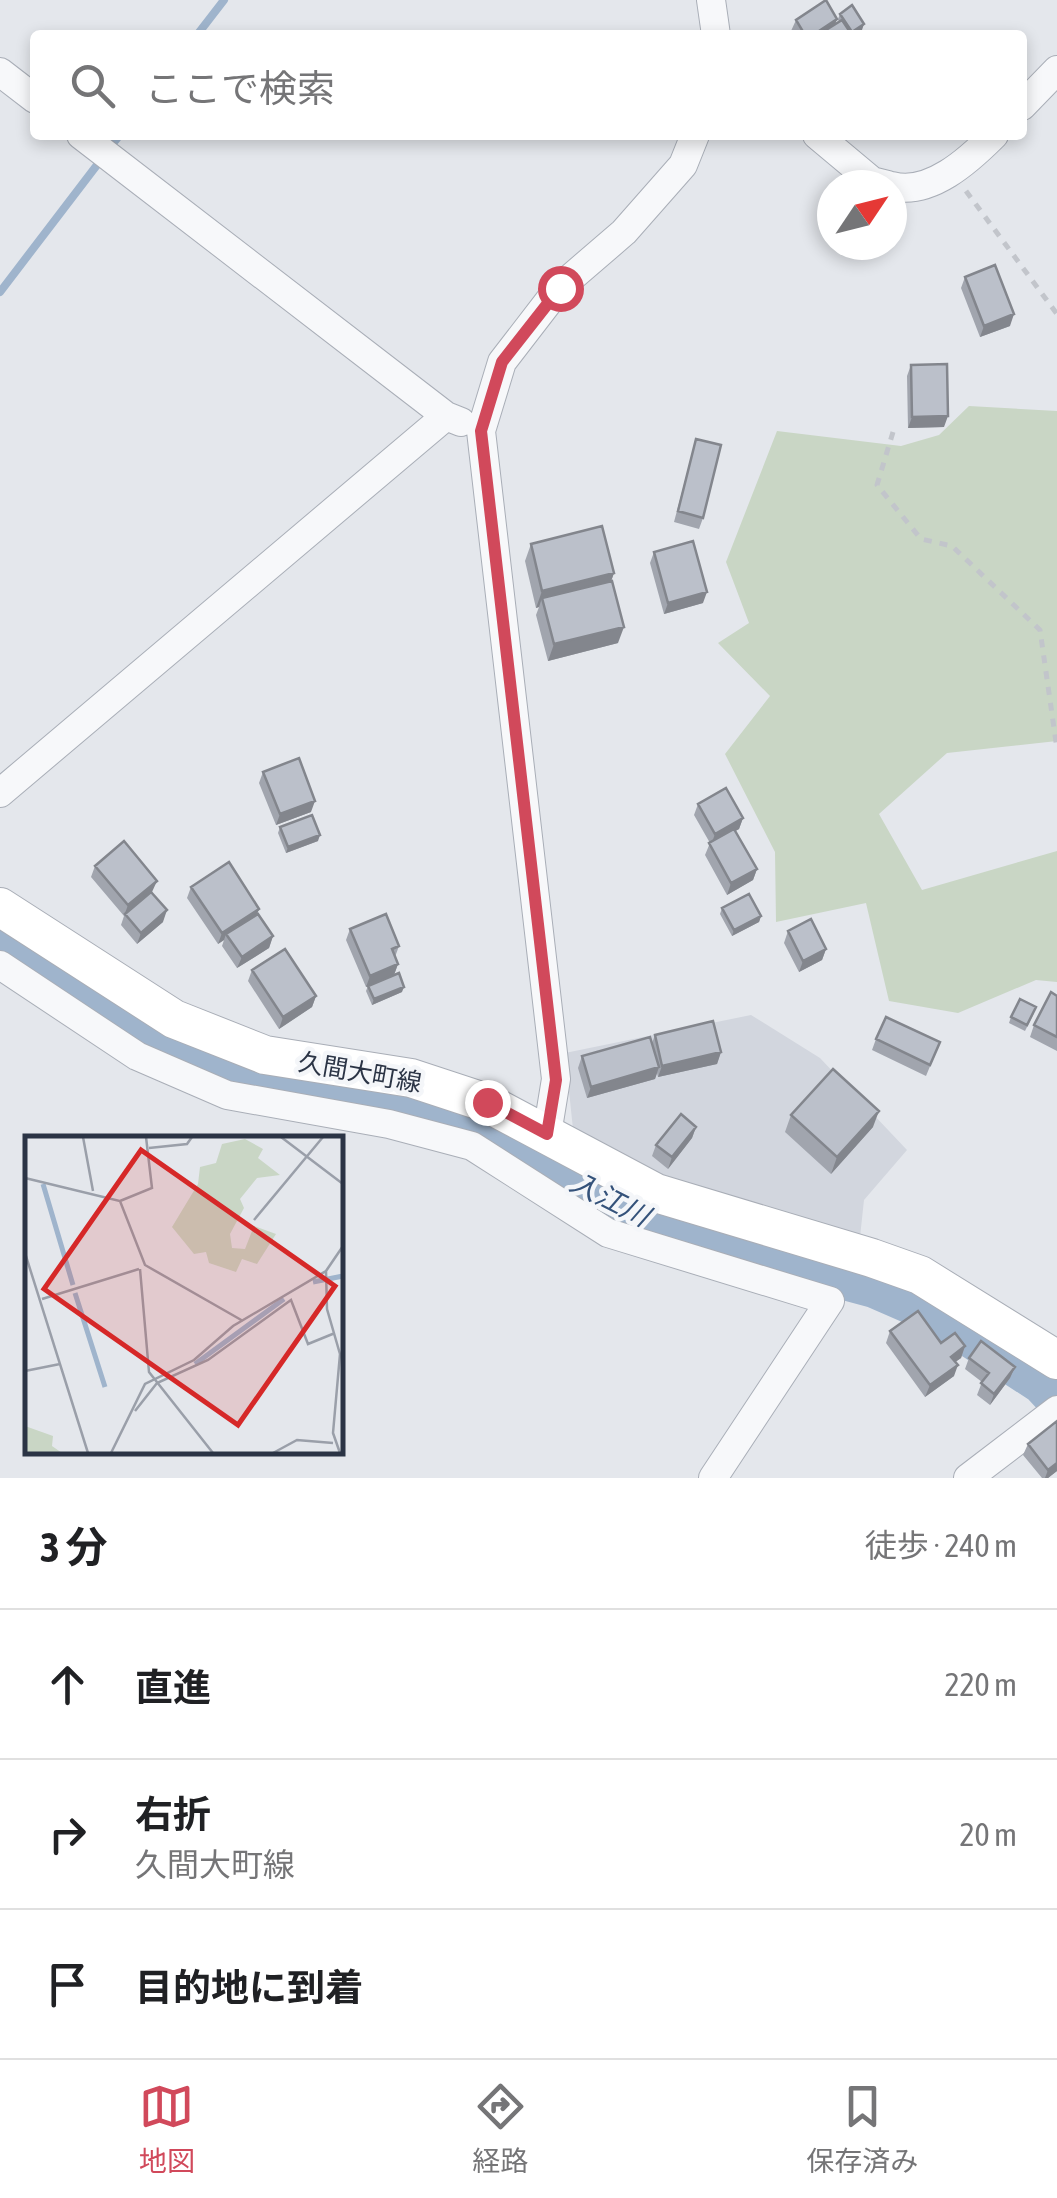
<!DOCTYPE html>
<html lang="ja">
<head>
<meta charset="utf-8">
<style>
  body { margin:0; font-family:"Asap Condensed","Noto Sans JP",sans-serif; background:#f2f2f2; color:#202124 }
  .compass { position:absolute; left:817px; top:170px; width:90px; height:90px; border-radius:50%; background:#fff; box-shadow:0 5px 15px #0003; rotate:55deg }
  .stop { position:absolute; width:30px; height:30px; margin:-22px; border:8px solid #d1495b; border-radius:50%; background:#fff }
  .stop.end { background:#d1495b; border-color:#fff; box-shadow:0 2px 10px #0008 }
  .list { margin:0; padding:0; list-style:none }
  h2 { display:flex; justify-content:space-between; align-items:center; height:130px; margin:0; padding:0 40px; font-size:42px }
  h2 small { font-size:32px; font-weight:400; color:#757577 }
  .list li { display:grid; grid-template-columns:65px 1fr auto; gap:30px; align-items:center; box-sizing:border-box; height:150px; padding:0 40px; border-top:2px solid #e0e0e0 }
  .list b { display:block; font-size:38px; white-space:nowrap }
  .list p { margin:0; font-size:32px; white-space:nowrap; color:#757577 }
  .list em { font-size:32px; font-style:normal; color:#757577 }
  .icon { flex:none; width:55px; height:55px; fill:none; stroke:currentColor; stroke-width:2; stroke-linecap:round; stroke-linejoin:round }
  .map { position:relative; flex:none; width:1057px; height:1478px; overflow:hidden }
  .search { position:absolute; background:#fff; box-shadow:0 5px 15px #0003; left:30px; right:30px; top:30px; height:110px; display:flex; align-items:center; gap:25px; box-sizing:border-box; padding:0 35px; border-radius:10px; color:#757577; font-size:38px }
  .sheet { height:580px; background:#fff }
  nav { display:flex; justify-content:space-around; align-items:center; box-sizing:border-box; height:140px; border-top:2px solid #e0e0e0; background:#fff; font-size:28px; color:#757577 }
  nav a { display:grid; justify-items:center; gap:5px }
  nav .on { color:#d1495b }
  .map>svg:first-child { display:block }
</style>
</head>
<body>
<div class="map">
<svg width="1057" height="1478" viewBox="0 0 1057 1478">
  <rect width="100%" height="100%" fill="#e4e7ec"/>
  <path fill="#d2d6de" d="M751,1015L820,1058L907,1150L864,1200L860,1237L667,1185L573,1129L565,1053Z"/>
  <path fill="#c9d6c5" d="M969,406L1057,411V741L947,753L879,814L922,890L1057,851V982L1036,980L958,1013L889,1001L866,903L776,922L775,852L725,754L770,696L718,643L749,623L726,562L777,431L901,446L939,435Z"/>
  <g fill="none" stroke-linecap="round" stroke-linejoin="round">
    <path stroke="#9fb4cc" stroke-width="8" d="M197,35L224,0
      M115,141L120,135
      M0,292L97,165"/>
    <path stroke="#9fb4cc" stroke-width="48" d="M0,937L135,1029L242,1077L403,1098L478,1125L588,1190L674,1230L875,1284L937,1311L1044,1381L1057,1395"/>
    <defs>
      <path id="minor" d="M711,0L716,35
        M0,72L35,99
        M1022,106L1057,70
        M81,135L446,416L461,422
        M817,135L872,181L888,185
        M892,186C930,196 969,160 994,135
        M0,793L446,416
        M0,965L137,1056L227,1095L389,1124L472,1146L608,1233L830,1301L713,1478
        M547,1134L556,1079L481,431L502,362L559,288L624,232L683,165L695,135
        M968,1478L1057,1410"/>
      <path id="secondary" d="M0,907L174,1019L265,1055L411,1078L487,1103L656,1193L872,1258L920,1275L1057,1360"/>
    </defs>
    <use href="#minor" stroke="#a9aeb7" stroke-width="30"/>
    <use href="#secondary" stroke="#a9aeb7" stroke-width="40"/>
    <path stroke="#c2c5cb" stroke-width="5" stroke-dasharray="8 8" stroke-linecap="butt" d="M966,191L1057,314
      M893,432L877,485L921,539L952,546L1040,630L1057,749"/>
    <use href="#minor" stroke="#f7f8fa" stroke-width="28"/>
    <use href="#secondary" stroke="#fff" stroke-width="38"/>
  </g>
  <path fill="#a1a5ae" d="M840,14L862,30L854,35H794L791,31L796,20L836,24L839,22L838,19Z
    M965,277L1010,326L980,337L961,288Z
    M911,365L944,427L908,428L907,376Z
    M696,439L703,518L699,529L674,522Z
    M531,544L614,573L611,581L618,643L548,661L536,615L539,607L536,608L525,561Z
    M654,552L703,603L664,614L650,563Z
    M263,772L311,812L276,825L259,783Z
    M698,804L743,818L739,829L735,831L757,869L753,880L727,895L705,855L710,843L694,815Z
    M280,827L318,841L286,853L278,833Z
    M95,866L152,892L163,922L137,944L121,925L124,916L91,877Z
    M191,887L259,909L257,914L273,936L269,948L237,968L222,946L224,940L218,944L187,898Z
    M722,908L761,916L759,922L732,936L720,914Z
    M350,929L399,946L395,957L398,964L394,975L402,992L372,1005L366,991L368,986L366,987L346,940Z
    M788,931L826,949L822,960L799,972L784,943Z
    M252,970L316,996L312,1007L279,1029L248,981Z
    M1057,996V1051L1030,1037L1034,1025Z
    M1034,1013L1025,1031L1009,1023L1011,1017Z
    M655,1035L721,1052L717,1064L658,1077L657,1073L655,1079L587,1098L578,1068L582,1056L652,1043Z
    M876,1039L940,1042L926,1076L872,1050Z
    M791,1115L873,1127L831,1174L785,1132Z
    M696,1127L692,1138L668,1169L652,1156L656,1145Z
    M890,1331L965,1346L961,1358L955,1362L954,1376L925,1397L886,1343Z
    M969,1358L1015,1367L1010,1378L990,1405L977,1395L982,1382L965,1369Z
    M1028,1444L1057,1471L1048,1478H1042L1023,1455Z"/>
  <path fill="#83868d" d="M837,19L833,31L826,35H813Z
    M864,24L862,30L854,35H850L852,32Z
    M1014,314L1010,326L980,337L984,326Z
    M948,416L944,427L908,428L912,417Z
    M614,573L608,590L542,598L539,607L536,608L542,591Z
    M707,592L703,603L664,614L668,603Z
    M624,627L618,643L548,661L554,644Z
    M315,801L311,812L276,825L280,814Z
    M743,818L739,829L711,845L715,834Z
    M320,835L318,841L286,853L288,847Z
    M757,869L753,880L727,895L731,883Z
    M157,881L152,892L124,916L128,905Z
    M259,909L255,920L226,934L224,940L218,944L222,933Z
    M167,910L163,922L137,944L141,933Z
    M761,916L759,922L732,936L734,930Z
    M273,936L269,948L237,968L242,957Z
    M826,949L822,960L799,972L803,961Z
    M398,964L394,975L366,987L370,976Z
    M404,987L402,992L372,1005L374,999Z
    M316,996L312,1007L279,1029L283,1017Z
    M721,1052L717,1064L658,1077L662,1066Z
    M659,1067L655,1079L587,1098L591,1087Z
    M879,1111L873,1127L831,1174L837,1157Z
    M696,1127L692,1138L668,1169L672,1157Z
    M965,1346L961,1358L947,1368L951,1357Z
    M958,1365L954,1376L925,1397L930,1385Z
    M1015,1367L1010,1378L990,1405L994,1394Z
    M1057,1463V1471L1048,1478H1045L1048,1470Z"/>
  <path fill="#bbc0ca" stroke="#83868d" stroke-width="2.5" d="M826,0L837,19L813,35H805L796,20Z
    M852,5L864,24L852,32L840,14Z
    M842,20L852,35H818Z
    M995,265L1014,314L984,326L965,277Z
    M947,364L948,416L912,417L911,365Z
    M696,439L721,445L703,518L678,511Z
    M602,526L614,573L542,591L531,544Z
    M693,541L707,592L668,603L654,552Z
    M612,581L624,627L554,644L542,598Z
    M299,758L315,801L280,814L263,772Z
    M726,788L743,818L715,834L698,804Z
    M312,815L320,835L288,847L280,827Z
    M734,829L757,869L731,883L709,843Z
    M124,841L157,881L128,905L95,866Z
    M229,862L259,909L222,933L191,887Z
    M151,892L167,910L141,933L125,914Z
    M749,894L761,916L734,930L722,908Z
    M258,914L273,936L242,957L226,934Z
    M386,914L399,946L392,949L398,964L370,976L350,929Z
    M811,919L826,949L803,961L788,931Z
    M285,949L316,996L283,1017L252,970Z
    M399,973L404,987L374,999L368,986Z
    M1051,992L1057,996V1037L1034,1025Z
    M1020,999L1036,1007L1027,1025L1011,1017Z
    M886,1017L940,1042L930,1065L876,1039Z
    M713,1021L721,1052L662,1066L655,1035Z
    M650,1037L659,1067L591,1087L582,1056Z
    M833,1069L879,1111L837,1157L791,1115Z
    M681,1114L696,1127L672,1157L656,1145Z
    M918,1311L941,1343L955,1333L965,1346L951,1357L958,1365L930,1385L890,1331Z
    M981,1341L1015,1367L994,1394L981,1383L989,1373L969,1358Z
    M1057,1421V1463L1048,1470L1028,1444Z"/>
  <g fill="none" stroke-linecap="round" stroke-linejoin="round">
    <path stroke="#d1495b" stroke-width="12" d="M487,1102L547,1134L556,1080L481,431L502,362L560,288"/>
  </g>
  <g text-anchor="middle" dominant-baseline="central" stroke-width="9" stroke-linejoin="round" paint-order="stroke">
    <g font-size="25" fill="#2b3445" stroke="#f4f6f9">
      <text transform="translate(360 1072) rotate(10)">久間大町線</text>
    </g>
    <g font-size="28" font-style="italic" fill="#34527a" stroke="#f4f6f9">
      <text transform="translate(610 1199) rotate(27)">入江川</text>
    </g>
  </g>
  <g transform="translate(25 1136)">
    <rect width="318" height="318" fill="#e4e7ec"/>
    <path d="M220,3L238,13L233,22L255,39L232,42L215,63L219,72L205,98L207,112L220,113L229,90L251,98L232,128L217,123L211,136L184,127L181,116L169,118L147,91L173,48L175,31L191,27L197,8ZM0,290L28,300L27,310L37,317H0Z" fill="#c9d6c5"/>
    <path fill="none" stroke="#9fb4cc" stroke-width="5" d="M18,48L48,149M288,146L318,140M50,157L80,251M170,228L259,163"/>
    <path fill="none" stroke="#9a9fa9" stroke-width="2.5" d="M58,1L68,55M256,1L318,48M124,12L162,8L167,1M0,42L95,65L120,129L218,185M95,65L127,52L121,1M229,84L298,1M0,117L63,317M115,133L124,236L188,317M301,135L302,173L315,218L308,297L315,317M17,163L114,133M0,235L35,228M110,275L132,247L183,224L266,164L283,208L310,197M86,317L120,248L169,224L208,190L301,135L318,110M248,317L272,304L308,307"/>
    <path fill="#d62828" fill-opacity="0.15" stroke="#d62828" stroke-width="5" d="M116,14L310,150L213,289L19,153Z"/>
    <rect width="318" height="318" fill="none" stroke="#2b3445" stroke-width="5"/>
  </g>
</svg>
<svg class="compass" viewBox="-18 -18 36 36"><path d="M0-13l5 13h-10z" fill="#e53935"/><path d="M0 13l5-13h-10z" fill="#757577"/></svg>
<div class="stop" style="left:560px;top:288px"></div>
<div class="stop end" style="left:487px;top:1102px"></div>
<div class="search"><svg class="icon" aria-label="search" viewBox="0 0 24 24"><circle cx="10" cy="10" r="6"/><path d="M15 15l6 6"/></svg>ここで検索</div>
</div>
<section class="sheet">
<h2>3 分<small>徒歩 · 240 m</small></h2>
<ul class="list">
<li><svg class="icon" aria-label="ahead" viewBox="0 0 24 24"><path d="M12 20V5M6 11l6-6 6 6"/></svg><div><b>直進</b></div><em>220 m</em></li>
<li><svg class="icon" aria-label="right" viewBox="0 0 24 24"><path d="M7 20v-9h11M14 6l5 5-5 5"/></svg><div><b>右折</b><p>久間大町線</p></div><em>20 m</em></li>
<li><svg class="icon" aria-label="arrive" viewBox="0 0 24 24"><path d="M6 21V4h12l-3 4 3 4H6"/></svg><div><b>目的地に到着</b></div></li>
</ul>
</section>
<nav>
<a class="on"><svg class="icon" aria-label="map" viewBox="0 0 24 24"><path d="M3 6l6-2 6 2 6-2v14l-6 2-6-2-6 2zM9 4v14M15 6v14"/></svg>地図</a>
<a><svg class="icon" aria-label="directions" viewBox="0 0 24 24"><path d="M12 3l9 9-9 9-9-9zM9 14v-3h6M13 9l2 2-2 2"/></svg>経路</a>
<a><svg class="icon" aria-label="saved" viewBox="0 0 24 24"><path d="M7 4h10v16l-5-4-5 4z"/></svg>保存済み</a>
</nav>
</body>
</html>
